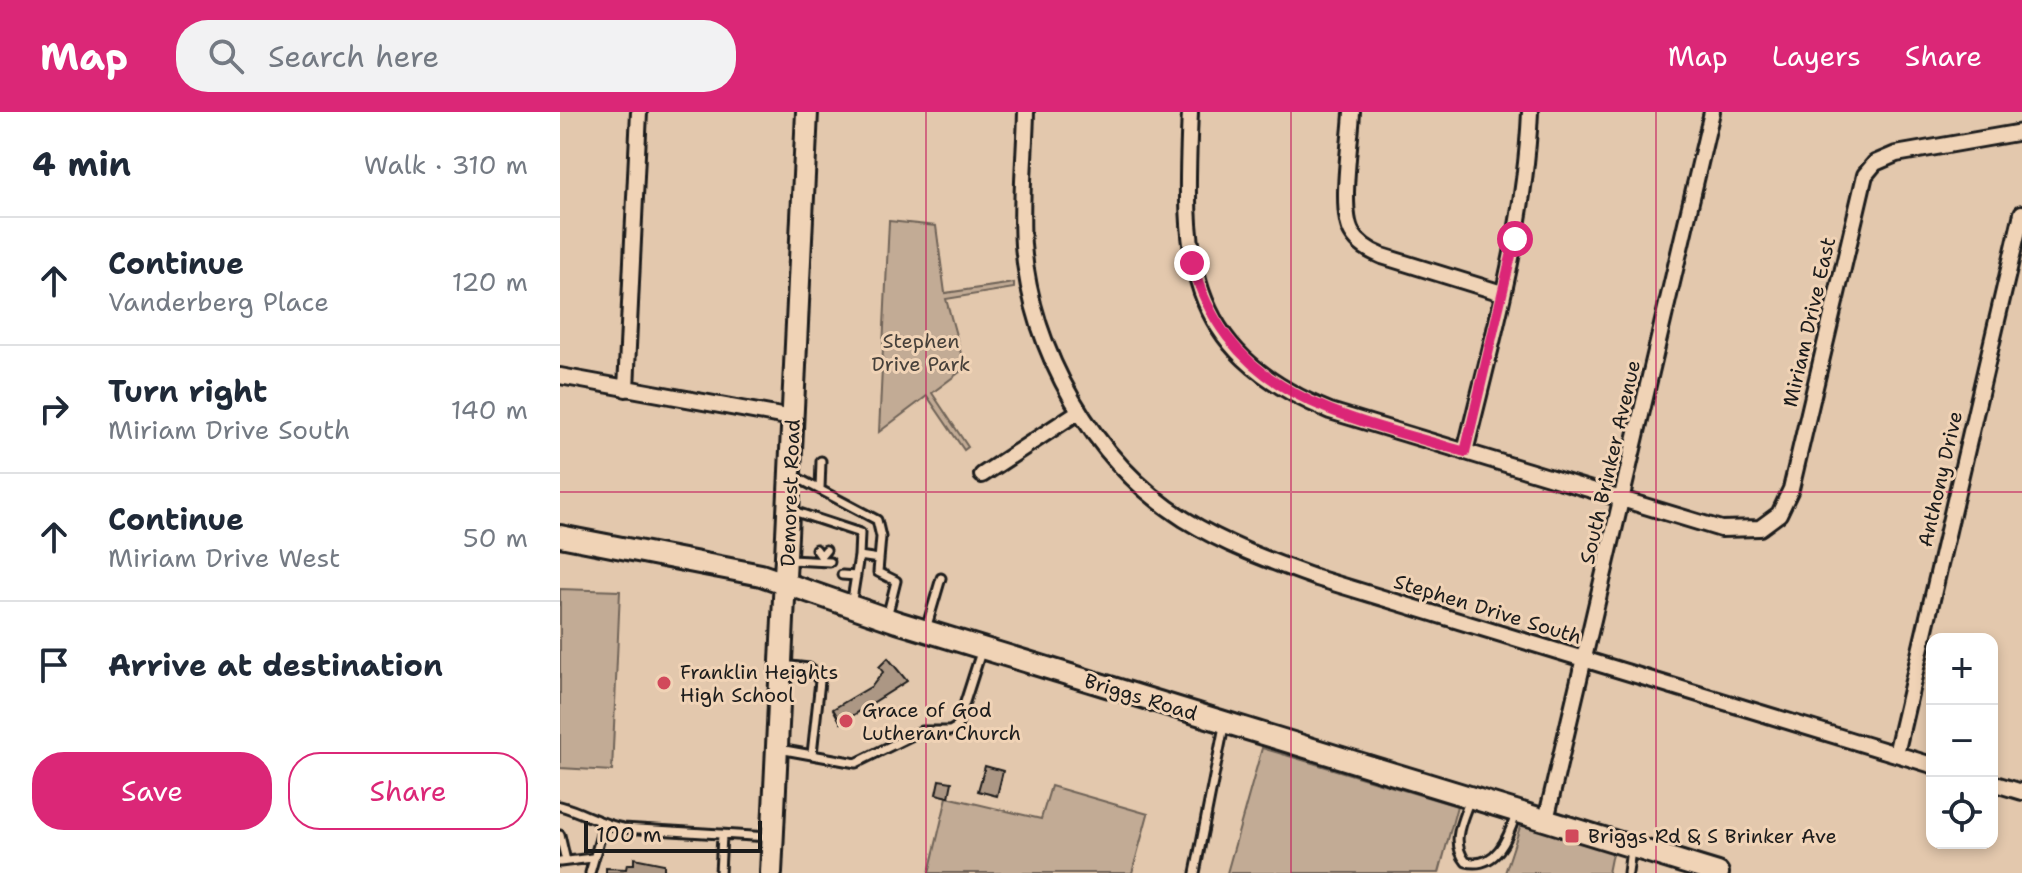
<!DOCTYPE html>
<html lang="en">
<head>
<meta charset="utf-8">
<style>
  body { margin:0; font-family:"Shantell Sans",sans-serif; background:#f2f2f3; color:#1f2937 }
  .controls { position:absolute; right:24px; bottom:24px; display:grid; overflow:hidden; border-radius:16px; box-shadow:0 4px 12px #0003 }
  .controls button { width:72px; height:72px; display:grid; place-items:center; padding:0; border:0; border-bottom:2px solid #e0e1e3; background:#fff; color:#1f2937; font:40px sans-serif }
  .scale { position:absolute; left:24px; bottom:20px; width:178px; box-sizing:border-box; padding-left:8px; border:4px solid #1c1c1c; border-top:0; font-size:22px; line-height:28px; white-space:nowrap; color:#1c1c1c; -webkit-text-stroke:6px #f0d3b6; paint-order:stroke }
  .stop { position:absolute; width:24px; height:24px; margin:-18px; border:6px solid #db2777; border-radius:50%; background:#fff }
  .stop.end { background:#db2777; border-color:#fff; box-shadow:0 2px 8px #0008 }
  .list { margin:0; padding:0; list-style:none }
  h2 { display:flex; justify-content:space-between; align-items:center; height:104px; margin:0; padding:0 32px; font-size:34px }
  h2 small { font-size:26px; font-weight:400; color:#747a83 }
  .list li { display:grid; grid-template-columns:52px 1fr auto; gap:24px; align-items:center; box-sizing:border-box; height:128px; padding:0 32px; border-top:2px solid #e0e1e3 }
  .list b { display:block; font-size:30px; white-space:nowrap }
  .list p { margin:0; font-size:26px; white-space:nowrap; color:#747a83 }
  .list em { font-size:26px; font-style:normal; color:#747a83 }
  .actions { display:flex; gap:16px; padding:24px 32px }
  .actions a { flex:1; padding:18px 0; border:2px solid #db2777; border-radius:32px; text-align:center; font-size:28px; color:#db2777 }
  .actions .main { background:#db2777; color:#fff }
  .icon { flex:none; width:44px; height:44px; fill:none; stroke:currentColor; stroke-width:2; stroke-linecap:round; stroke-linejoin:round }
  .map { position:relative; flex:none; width:1462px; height:761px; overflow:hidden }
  header { display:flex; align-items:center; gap:48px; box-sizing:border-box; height:112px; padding:0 40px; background:#db2777; color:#fff }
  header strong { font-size:38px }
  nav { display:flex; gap:44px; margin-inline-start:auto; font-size:28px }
  .search { width:560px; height:72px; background:#f2f2f3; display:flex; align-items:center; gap:20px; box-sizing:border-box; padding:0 28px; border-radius:32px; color:#747a83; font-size:30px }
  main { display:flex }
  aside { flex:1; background:#fff }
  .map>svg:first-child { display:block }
</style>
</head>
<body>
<header>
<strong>Map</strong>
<div class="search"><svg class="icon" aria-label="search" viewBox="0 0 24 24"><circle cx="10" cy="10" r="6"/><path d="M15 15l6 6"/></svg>Search here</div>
<nav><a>Map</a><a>Layers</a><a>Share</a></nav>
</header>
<main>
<aside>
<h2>4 min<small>Walk · 310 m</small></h2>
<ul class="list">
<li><svg class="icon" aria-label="ahead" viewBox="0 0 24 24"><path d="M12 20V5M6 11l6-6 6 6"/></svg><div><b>Continue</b><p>Vanderberg Place</p></div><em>120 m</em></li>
<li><svg class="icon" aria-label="right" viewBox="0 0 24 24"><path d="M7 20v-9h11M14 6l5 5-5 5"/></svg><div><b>Turn right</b><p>Miriam Drive South</p></div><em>140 m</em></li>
<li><svg class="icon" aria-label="ahead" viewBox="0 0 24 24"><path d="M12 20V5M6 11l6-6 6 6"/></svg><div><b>Continue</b><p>Miriam Drive West</p></div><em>50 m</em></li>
<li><svg class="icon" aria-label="arrive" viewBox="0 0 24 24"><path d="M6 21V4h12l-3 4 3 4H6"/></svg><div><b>Arrive at destination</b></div></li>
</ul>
<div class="actions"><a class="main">Save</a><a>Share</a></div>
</aside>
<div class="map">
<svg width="1462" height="761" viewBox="0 0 1462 761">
  <rect width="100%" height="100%" fill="#e3c8ad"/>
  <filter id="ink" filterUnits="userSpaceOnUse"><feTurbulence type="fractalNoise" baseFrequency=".0125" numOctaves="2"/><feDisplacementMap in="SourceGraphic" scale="16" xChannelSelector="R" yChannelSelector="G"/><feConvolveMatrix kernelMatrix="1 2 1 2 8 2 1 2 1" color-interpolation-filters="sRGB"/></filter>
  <g filter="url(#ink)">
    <path fill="#c2ab95" stroke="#6f6458" stroke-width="2" d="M329,109L376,114L385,181L454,171V176L386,187L405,256L372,281L408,335L404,338L367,284L319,320Z
      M0,477L60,479L52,659L0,656Z
      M702,636L897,694L879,761H667Z
      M491,674L588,702L572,761H369L387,685L481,707Z
      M962,709L1053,736L1048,761H945Z"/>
    <path fill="#ac9784" stroke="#1c1c1c" stroke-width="2" d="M328,546L347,569L281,611L273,597L312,574L323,560L319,555Z
      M425,654L443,659L437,684L418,679Z
      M379,668L392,670L389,685L376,682Z
      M74,746L104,752V758L110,761H46V756L66,757L67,752H74Z"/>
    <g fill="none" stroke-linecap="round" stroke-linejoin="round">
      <defs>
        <path id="lane" d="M234,364L317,408L321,425L318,460L336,469L327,505
          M260,377L261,349
          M230,398L300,421L299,444
          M256,437L261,444L266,438
          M230,448L270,450
          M282,463L296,464
          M291,494L299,444L319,447
          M366,517L381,466
          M222,553L249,556L260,569L252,642
          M219,637L296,651L361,619H390L397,615L421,540
          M910,687C902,709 890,730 906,750C936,757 948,727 956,702
          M0,694C23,700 40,712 63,716L209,725
          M0,723L6,749
          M0,750L32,746
          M30,761L44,712
          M160,761L162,723
          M635,761L664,614
          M1068,761L1071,737"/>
        <path id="street" d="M466,0C465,44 460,90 463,133C472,240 533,349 624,407C666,433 710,449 757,466L1372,653
          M630,0C624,141 620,238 770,299L1161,417L1200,416L1219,402L1231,377L1305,63L1315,51L1336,42L1462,20
          M792,0C791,27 779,99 792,121C799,133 810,139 822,144L942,181
          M0,264L232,306
          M66,277L79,0
          M905,340C932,228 965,115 970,0
          M422,363L518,300
          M1336,642L1462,101
          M1432,671L1462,680
          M986,708L1152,0"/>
        <path id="secondary" d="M0,424L201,463L337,510L1158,761
          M211,761L247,0"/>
      </defs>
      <use href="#lane" stroke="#1c1c1c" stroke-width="13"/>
      <use href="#street" stroke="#1c1c1c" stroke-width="20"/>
      <use href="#secondary" stroke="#1c1c1c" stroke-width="26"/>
      <use href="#lane" stroke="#f0d3b6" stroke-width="7"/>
      <use href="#street" stroke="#f0d3b6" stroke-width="14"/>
      <use href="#secondary" stroke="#f0d3b6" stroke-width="20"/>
    </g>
  </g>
  <g fill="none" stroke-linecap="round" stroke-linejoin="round" filter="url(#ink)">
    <path stroke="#db2777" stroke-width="10" d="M632,151C670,288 787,304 905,340L955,127"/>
  </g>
  <path fill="none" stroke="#c2185b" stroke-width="2" stroke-opacity="0.55" d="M366,0V761M731,0V761M1096,0V761M0,380H1462"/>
  <g fill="#d1495b" stroke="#f0d3b6" stroke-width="3">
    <circle cx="104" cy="571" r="8"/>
    <circle cx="286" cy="609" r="8"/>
    <rect x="1004" y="716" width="16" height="16" rx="4"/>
  </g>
  <g text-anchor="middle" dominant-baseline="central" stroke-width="6" stroke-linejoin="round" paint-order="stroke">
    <g font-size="20" fill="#1c1c1c" stroke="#f0d3b6">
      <text transform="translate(1249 210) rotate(-77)">Miriam Drive East</text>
      <text transform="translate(1050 350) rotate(-77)">South Brinker Avenue</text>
      <text transform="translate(1380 367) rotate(-77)">Anthony Drive</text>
      <text transform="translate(230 381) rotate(-88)">Demorest Road</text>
      <text transform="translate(928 497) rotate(17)">Stephen Drive South</text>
      <text transform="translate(581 585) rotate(17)">Briggs Road</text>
    </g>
    <g font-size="20" fill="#46403a" stroke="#f0d3b6">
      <text x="361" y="229">Stephen<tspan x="361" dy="23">Drive Park</tspan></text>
    </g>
    <g font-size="20" fill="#1c1c1c" stroke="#f0d3b6" text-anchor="start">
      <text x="120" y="560">Franklin Heights<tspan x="120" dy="23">High School</tspan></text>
      <text x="302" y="598">Grace of God<tspan x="302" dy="23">Lutheran Church</tspan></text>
      <text x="1028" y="724">Briggs Rd &amp; S Brinker Ave</text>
    </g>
  </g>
</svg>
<div class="controls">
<button>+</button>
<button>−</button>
<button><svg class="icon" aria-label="locate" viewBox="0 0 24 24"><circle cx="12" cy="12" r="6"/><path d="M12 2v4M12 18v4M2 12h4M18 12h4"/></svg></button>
</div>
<div class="scale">100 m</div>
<div class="stop" style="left:955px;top:127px"></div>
<div class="stop end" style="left:632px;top:151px"></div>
</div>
</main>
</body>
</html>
